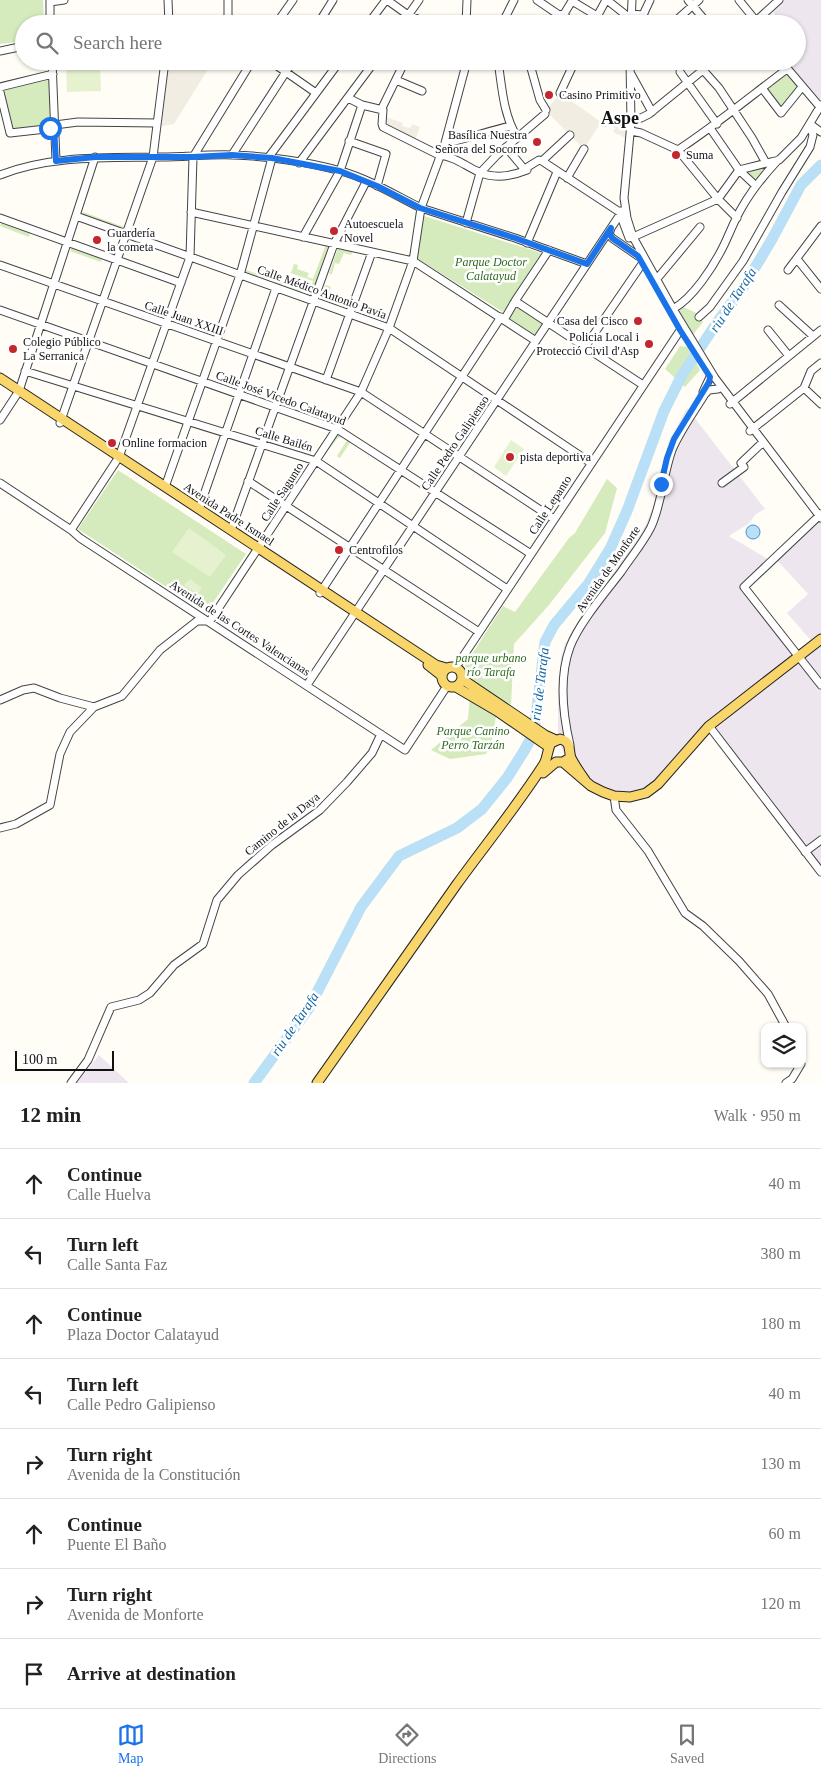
<!DOCTYPE html>
<html lang="en">
<head>
<meta charset="utf-8">
<style>
  body { margin:0; font-family:"Times New Roman",serif; background:#f6f6f6; color:#222 }
  .controls { position:absolute; right:15px; bottom:15px; display:grid; overflow:hidden; border-radius:10px; box-shadow:0 1px 4px #0004 }
  .controls button { width:45px; height:45px; display:grid; place-items:center; padding:0; border:0; border-bottom:1px solid #e0e0e0; background:#fff; color:#222; font:25px sans-serif }
  .scale { position:absolute; left:15px; bottom:12px; width:99px; box-sizing:border-box; padding-left:5px; border:2px solid #111; border-top:0; font-size:14px; line-height:18px; white-space:nowrap; color:#111; -webkit-text-stroke:4px #fff; paint-order:stroke }
  .stop { position:absolute; width:15px; height:15px; margin:-11px; border:4px solid #1a73e8; border-radius:50%; background:#fff }
  .stop.end { background:#1a73e8; border-color:#fff; box-shadow:0 1px 5px #0008 }
  .list { margin:0; padding:0; list-style:none }
  h2 { display:flex; justify-content:space-between; align-items:center; height:65px; margin:0; padding:0 20px; font-size:21px }
  h2 small { font-size:16px; font-weight:400; color:#767676 }
  .list li { display:grid; grid-template-columns:32px 1fr auto; gap:15px; align-items:center; box-sizing:border-box; height:70px; padding:0 20px; border-top:1px solid #e0e0e0 }
  .list b { display:block; font-size:19px; white-space:nowrap }
  .list p { margin:0; font-size:16px; white-space:nowrap; color:#767676 }
  .list em { font-size:16px; font-style:normal; color:#767676 }
  .icon { flex:none; width:28px; height:28px; fill:none; stroke:currentColor; stroke-width:2; stroke-linecap:round; stroke-linejoin:round }
  .map { position:relative; flex:none; width:821px; height:1083px; overflow:hidden }
  .search { position:absolute; background:#fff; box-shadow:0 1px 4px #0004; left:15px; right:15px; top:15px; height:55px; display:flex; align-items:center; gap:12px; box-sizing:border-box; padding:0 18px; border-radius:28px; color:#767676; font-size:19px }
  .sheet { height:625px; background:#fff }
  nav { display:flex; justify-content:space-around; align-items:center; box-sizing:border-box; height:70px; border-top:1px solid #e0e0e0; background:#fff; font-size:14px; color:#767676 }
  nav a { display:grid; justify-items:center; gap:2px }
  nav .on { color:#1a73e8 }
  .map>svg:first-child { display:block }
</style>
</head>
<body>
<div class="map">
<svg width="821" height="1083" viewBox="0 0 821 1083">
  <rect width="100%" height="100%" fill="#fffdf5"/>
  <path fill="#eee6ef" d="M779,0H821V105L781,61H797V44L804,39L803,36H797V24H780L771,8Z
    M687,408L765,509L756,514L748,524L729,536L771,561L744,587L799,656L814,644L787,613L808,594L775,558L817,517L821,522V872L709,726L646,793L614,796L603,792L569,763L561,747L558,732V687L561,658L565,644L584,612L637,540L646,524L653,507L669,441Z
    M99,1055L129,1083H77Z"/>
  <path fill="#d5ebbd" d="M0,0H43L44,24H24V41L0,44Z
    M788,70L801,85L781,111L763,87Z
    M51,77L53,126L10,132L1,89Z
    M766,166L767,168L754,182L745,171Z
    M83,212L124,227L123,229L82,215Z
    M424,216L541,253L503,312L415,257Z
    M1,223L30,233L29,237L0,226Z
    M324,245L328,247L312,294L309,295L245,272L246,270L309,292L313,281L291,273L294,264L298,265L297,269L309,273L307,277L313,279L325,247Z
    M71,248L102,259L101,262L70,251Z
    M338,248L353,251L351,255L344,253L339,264L335,263L332,274H329Z
    M325,285L331,287L327,298L348,306L351,298L353,299L349,309L322,299L321,297Z
    M514,304L543,322L534,336L506,317Z
    M683,307L699,314L697,315L703,322L691,337L677,313Z
    M680,346L689,347L700,370L685,387L665,369Z
    M338,434H340L351,441L340,458L337,456L347,440L342,437L338,438L328,450Z
    M118,470L246,554L206,613L78,529Z
    M607,479L617,488L605,533L549,605L514,644L511,705L468,678L465,665L503,606L515,612L569,538L575,533Z
    M470,694L497,711L491,744L486,754L450,759L431,750L468,719Z"/>
  <path fill="#e6f2cf" d="M66,61H100L101,91L67,92Z
    M511,440L524,449L506,476L494,467Z
    M189,528L226,555L210,577L172,552Z
    M190,579L202,588L198,594L184,585Z"/>
  <path fill="#f1ede2" d="M165,61H213L174,124L157,127Z
    M560,93L601,122L584,149L546,111Z
    M385,115L386,117L403,123L402,126L410,128L412,124L420,127L414,143L383,127Z
    M608,120L622,123H631L630,140L613,132L615,128L608,125Z"/>
  <path fill="#b9e0f7" stroke="#3f96cf" d="M746 532a7 7 0 1 1 14 0a7 7 0 1 1-14 0Z"/>
  <g fill="none" stroke-linecap="round" stroke-linejoin="round">
    <path stroke="#b9e0f7" stroke-width="11" d="M254,1083L309,1008L361,907L399,856L457,828L482,809L507,778L524,751L534,733L545,642L554,625L589,583L610,549L627,511L664,411L682,375L718,321L744,286L771,241L801,185L821,165"/>
    <path stroke="#dbdad3" stroke-width="7" stroke-dasharray="7 3.5" stroke-linecap="butt" d="M601,122L607,124"/>
    <defs>
      <path id="minor" d="M50,0V24
        M168,0L169,24
        M228,0V24
        M387,0L408,15L429,24
        M537,0L559,15L564,14L572,1
        M573,0L572,1L597,16
        M607,0L631,19
        M688,0L708,24
        M739,0L756,21
        M50,2L64,0
        M564,14L571,24
        M631,14L643,15L650,24
        M643,15L650,0
        M631,23L632,0
        M168,24H188
        M276,24L293,0
        M318,24L333,0
        M368,24L386,0
        M402,24L419,0
        M466,24L467,0
        M502,24L514,0
        M593,24L606,0
        M672,24L699,0
        M758,24L756,21L779,0
        M0,51L24,46
        M52,61L56,161
        M270,61L316,93
        M498,61C502,87 503,114 517,137
        M529,61L540,100L546,110
        M630,61L631,123L624,198L627,218L633,237L673,309L715,378L821,518
        M695,61L719,88L752,138L766,163
        M781,61L820,107
        M680,72L717,124
        M631,74L652,112
        M396,80L422,91
        M0,87L53,74
        M762,88L781,113L802,87
        M0,92L10,133L55,128
        M560,93L575,61
        M348,98L362,105L383,110L382,124L383,127L439,155C456,157 465,166 479,172C494,179 512,176 527,170L526,168L539,160L542,161
        M381,110L405,61
        M631,120L641,118L649,114L714,61
        M810,124L821,132
        M55,125L78,122L157,123
        M710,128L739,170L756,186
        M631,131L641,133L678,150L718,199L737,218
        M349,141L386,154L377,186
        M445,143C467,139 488,131 511,126
        M506,147L525,170
        M678,150C716,125 751,96 787,69
        M232,155L293,61
        M268,158L340,61
        M542,161L621,213
        M542,161L570,135
        M299,163L375,61
        M0,175C51,155 107,158 161,157C185,157 209,154 233,155C266,156 309,162 341,171C369,179 395,195 421,208L445,143L467,61
        M567,178L584,149
        M621,211L623,222L629,238
        M76,216L389,328L591,463
        M0,218L181,283
        M466,223L480,173L497,155L545,114
        M611,228L609,234L612,238L638,256
        M303,237L340,171L362,105
        M633,237L718,199L739,170L779,160L801,138L821,105
        M527,243L557,172
        M797,259L821,289
        M0,265L361,392L554,519
        M788,270L821,226
        M656,280L700,227
        M515,301L643,385
        M779,305L813,336
        M673,309C693,298 713,267 723,247C729,235 734,221 741,209C751,191 764,175 778,160
        M0,310L337,429L531,554
        M699,317L710,307L743,261L782,192L810,147L813,135L810,124
        M504,320L515,301L549,250
        M768,330L789,356
        M536,341L413,261L421,208L515,238L587,264
        M585,347L642,264
        M25,371L316,461L507,589
        M326,380L372,252
        M804,388L821,404
        M703,392L710,377
        M730,404L821,330
        M0,420L19,391L95,157
        M60,423L153,157L165,61
        M750,431L804,388L811,371L821,363
        M248,481L479,632
        M0,483L71,530L80,538L405,750L447,686
        M722,483L744,467L741,463L763,442
        M165,487L240,275L272,158
        M199,509L276,288
        M821,514L744,587L821,685
        M71,530L119,457L190,257L193,157L252,61
        M231,530L334,244L366,182
        M320,593L501,317
        M456,667L683,326
        M307,685L621,213
        M0,700L23,690L34,688L60,698L94,707
        M709,726L821,872
        M570,745C563,715 559,677 570,647C579,623 605,593 621,572C631,557 643,543 651,527C662,503 663,475 672,450C680,431 694,412 705,394L709,390L718,389
        M614,796L616,810L648,851L685,913L703,926L739,961L768,994L786,1027
        M0,828L16,824L50,805L60,754L70,732L94,707L122,696L160,650L197,621H210L361,392L389,328L413,261L191,212
        M805,852L821,840
        M71,1083L88,1060L111,1007L139,1000L150,993L174,965L203,944L217,900L238,875L272,845L320,810L347,782L372,753L381,734
        M786,1083L792,1079L801,1064"/>
      <path id="major" d="M0,378L436,665L446,668
        M428,665L442,676
        M442 677a10 10 0 1 1 20 0a10 10 0 1 1-20 0Z
        M462,679L545,735L556,740
        M456,687L497,711L549,747
        M563,762L591,786L603,792L614,796L630,797L646,793L658,784L709,726L821,639
        M543,773L556,762H563L568,759
        M317,1083C364,1017 410,950 457,884C486,844 517,806 544,764C548,757 547,750 551,743L560,739C572,742 568,749 571,758C575,766 580,773 585,780"/>
    </defs>
    <use href="#minor" stroke="#444" stroke-width="9"/>
    <use href="#major" stroke="#222" stroke-width="11"/>
    <use href="#minor" stroke="#fff" stroke-width="7"/>
    <use href="#major" stroke="#f9d66b" stroke-width="9"/>
  </g>
  <g fill="none" stroke-linecap="round" stroke-linejoin="round">
    <path stroke="#1a73e8" stroke-width="6" d="M50,128H54L56,161L95,157H193L232,155L272,158L340,171L377,186L420,208L515,238L587,264L611,228L610,234L612,238L638,256L680,330L710,377L709,382L674,439L667,458L661,484"/>
  </g>
  <g fill="#c4262e" stroke="#fff" stroke-width="2">
    <circle cx="549" cy="95" r="5"/>
    <circle cx="537" cy="142" r="5"/>
    <circle cx="676" cy="155" r="5"/>
    <circle cx="334" cy="231" r="5"/>
    <circle cx="97" cy="240" r="5"/>
    <circle cx="638" cy="321" r="5"/>
    <circle cx="649" cy="344" r="5"/>
    <circle cx="13" cy="349" r="5"/>
    <circle cx="112" cy="443" r="5"/>
    <circle cx="510" cy="457" r="5"/>
    <circle cx="339" cy="550" r="5"/>
  </g>
  <g text-anchor="middle" dominant-baseline="central" stroke-width="5" stroke-linejoin="round" paint-order="stroke">
    <g font-size="12" fill="#111" stroke="#fff" text-anchor="start">
      <text x="559" y="95">Casino Primitivo</text>
      <text x="527" y="135" text-anchor="end">Basílica Nuestra<tspan x="527" dy="14">Señora del Socorro</tspan></text>
      <text x="686" y="155">Suma</text>
      <text x="344" y="224">Autoescuela<tspan x="344" dy="14">Novel</tspan></text>
      <text x="107" y="233">Guardería<tspan x="107" dy="14">la cometa</tspan></text>
      <text x="628" y="321" text-anchor="end">Casa del Cisco</text>
      <text x="639" y="337" text-anchor="end">Policia Local i<tspan x="639" dy="14">Protecció Civil d'Asp</tspan></text>
      <text x="23" y="342">Colegio Público<tspan x="23" dy="14">La Serranica</tspan></text>
      <text x="122" y="443">Online formacion</text>
      <text x="520" y="457">pista deportiva</text>
      <text x="349" y="550">Centrofilos</text>
    </g>
    <g font-size="12" font-style="italic" fill="#2f6b1f" stroke="#fff">
      <text x="491" y="262">Parque Doctor<tspan x="491" dy="14">Calatayud</tspan></text>
      <text x="491" y="658">parque urbano<tspan x="491" dy="14">río Tarafa</tspan></text>
      <text x="473" y="731">Parque Canino<tspan x="473" dy="14">Perro Tarzán</tspan></text>
    </g>
    <g font-size="12" fill="#111" stroke="#fff">
      <text transform="translate(322 292) rotate(20)">Calle Médico Antonio Pavía</text>
      <text transform="translate(184 318) rotate(19)">Calle Juan XXIII</text>
      <text transform="translate(281 398) rotate(20)">Calle José Vicedo Calatayud</text>
      <text transform="translate(284 439) rotate(17)">Calle Bailén</text>
      <text transform="translate(455 443) rotate(-56)">Calle Pedro Galipienso</text>
      <text transform="translate(282 492) rotate(-57)">Calle Sagunto</text>
      <text transform="translate(550 505) rotate(-57)">Calle Lepanto</text>
      <text transform="translate(229 514) rotate(33)">Avenida Padre Ismael</text>
      <text transform="translate(608 569) rotate(-55)">Avenida de Monforte</text>
      <text transform="translate(240 628) rotate(33)">Avenida de las Cortes Valencianas</text>
      <text transform="translate(282 824) rotate(-39)">Camino de la Daya</text>
    </g>
    <g font-size="14" font-style="italic" fill="#1768a6" stroke="#fff">
      <text transform="translate(733 300) rotate(-57)">riu de Tarafa</text>
      <text transform="translate(540 684) rotate(-83)">riu de Tarafa</text>
      <text transform="translate(295 1024) rotate(-56)">riu de Tarafa</text>
    </g>
    <g font-size="18" font-weight="bold" fill="#111" stroke="#fff">
      <text x="620" y="118">Aspe</text>
    </g>
  </g>
</svg>
<div class="controls">
<button><svg class="icon" aria-label="layers" viewBox="0 0 24 24"><path d="M12 4l9 5-9 5-9-5zM3 14l9 5 9-5"/></svg></button>
</div>
<div class="scale">100 m</div>
<div class="stop" style="left:50px;top:128px"></div>
<div class="stop end" style="left:661px;top:484px"></div>
<div class="search"><svg class="icon" aria-label="search" viewBox="0 0 24 24"><circle cx="10" cy="10" r="6"/><path d="M15 15l6 6"/></svg>Search here</div>
</div>
<section class="sheet">
<h2>12 min<small>Walk · 950 m</small></h2>
<ul class="list">
<li><svg class="icon" aria-label="ahead" viewBox="0 0 24 24"><path d="M12 20V5M6 11l6-6 6 6"/></svg><div><b>Continue</b><p>Calle Huelva</p></div><em>40 m</em></li>
<li><svg class="icon" aria-label="left" viewBox="0 0 24 24"><path d="M17 20v-9H6M10 6l-5 5 5 5"/></svg><div><b>Turn left</b><p>Calle Santa Faz</p></div><em>380 m</em></li>
<li><svg class="icon" aria-label="ahead" viewBox="0 0 24 24"><path d="M12 20V5M6 11l6-6 6 6"/></svg><div><b>Continue</b><p>Plaza Doctor Calatayud</p></div><em>180 m</em></li>
<li><svg class="icon" aria-label="left" viewBox="0 0 24 24"><path d="M17 20v-9H6M10 6l-5 5 5 5"/></svg><div><b>Turn left</b><p>Calle Pedro Galipienso</p></div><em>40 m</em></li>
<li><svg class="icon" aria-label="right" viewBox="0 0 24 24"><path d="M7 20v-9h11M14 6l5 5-5 5"/></svg><div><b>Turn right</b><p>Avenida de la Constitución</p></div><em>130 m</em></li>
<li><svg class="icon" aria-label="ahead" viewBox="0 0 24 24"><path d="M12 20V5M6 11l6-6 6 6"/></svg><div><b>Continue</b><p>Puente El Baño</p></div><em>60 m</em></li>
<li><svg class="icon" aria-label="right" viewBox="0 0 24 24"><path d="M7 20v-9h11M14 6l5 5-5 5"/></svg><div><b>Turn right</b><p>Avenida de Monforte</p></div><em>120 m</em></li>
<li><svg class="icon" aria-label="arrive" viewBox="0 0 24 24"><path d="M6 21V4h12l-3 4 3 4H6"/></svg><div><b>Arrive at destination</b></div></li>
</ul>
</section>
<nav>
<a class="on"><svg class="icon" aria-label="map" viewBox="0 0 24 24"><path d="M3 6l6-2 6 2 6-2v14l-6 2-6-2-6 2zM9 4v14M15 6v14"/></svg>Map</a>
<a><svg class="icon" aria-label="directions" viewBox="0 0 24 24"><path d="M12 3l9 9-9 9-9-9zM9 14v-3h6M13 9l2 2-2 2"/></svg>Directions</a>
<a><svg class="icon" aria-label="saved" viewBox="0 0 24 24"><path d="M7 4h10v16l-5-4-5 4z"/></svg>Saved</a>
</nav>
</body>
</html>
